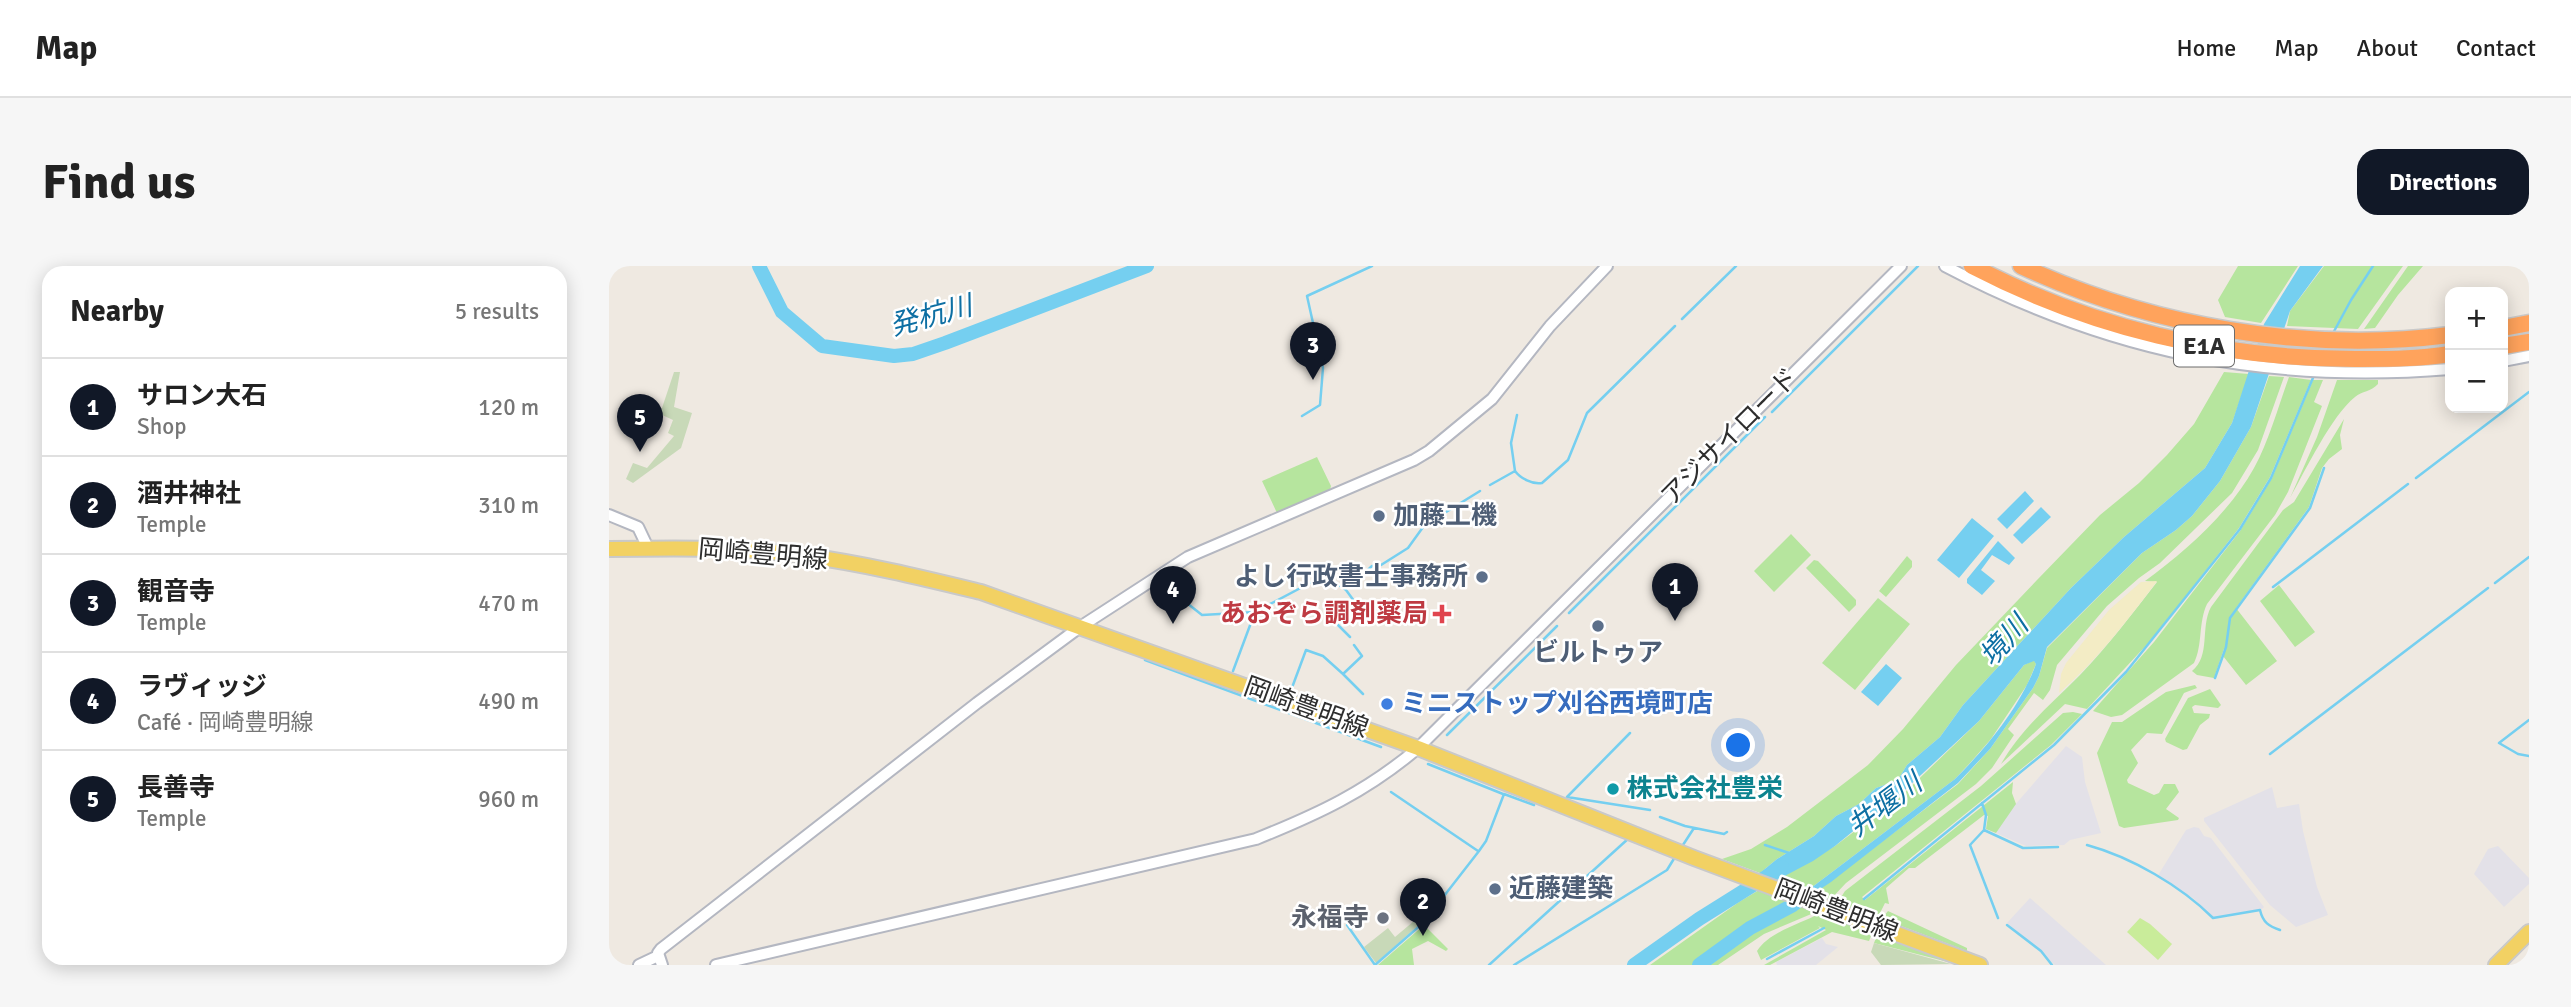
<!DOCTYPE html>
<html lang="en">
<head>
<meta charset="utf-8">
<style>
  body { margin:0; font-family:Signika,"Noto Sans JP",sans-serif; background:#f6f6f6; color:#222 }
  .controls { position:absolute; right:21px; top:21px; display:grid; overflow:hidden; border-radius:14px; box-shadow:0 4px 18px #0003 }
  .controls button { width:63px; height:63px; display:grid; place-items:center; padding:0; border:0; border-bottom:2px solid #e0e0e0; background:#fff; color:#222; font:35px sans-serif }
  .you { position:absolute; left:1130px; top:480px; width:24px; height:24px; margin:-18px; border:5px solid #fff; border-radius:50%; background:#1a73e8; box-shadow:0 0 0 10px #1a73e833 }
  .badge { display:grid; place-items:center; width:46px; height:46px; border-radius:50%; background:#111827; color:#fff; font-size:23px; font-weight:700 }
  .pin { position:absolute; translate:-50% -58px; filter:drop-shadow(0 2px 4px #0008) }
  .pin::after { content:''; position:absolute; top:37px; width:24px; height:21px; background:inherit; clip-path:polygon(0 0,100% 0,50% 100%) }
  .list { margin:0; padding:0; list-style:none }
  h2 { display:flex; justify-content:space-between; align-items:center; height:91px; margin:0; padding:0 28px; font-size:30px }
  h2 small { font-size:23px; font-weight:400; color:#767676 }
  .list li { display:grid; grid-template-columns:46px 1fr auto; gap:21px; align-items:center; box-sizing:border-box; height:98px; padding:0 28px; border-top:2px solid #e0e0e0 }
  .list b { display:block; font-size:26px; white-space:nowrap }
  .list p { margin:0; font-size:23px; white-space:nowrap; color:#767676 }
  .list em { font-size:23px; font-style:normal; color:#767676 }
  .map { position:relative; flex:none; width:1920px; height:699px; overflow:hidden; border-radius:21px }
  header { display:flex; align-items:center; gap:42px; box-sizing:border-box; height:98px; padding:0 35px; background:#fff; border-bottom:2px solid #e0e0e0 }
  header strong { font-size:33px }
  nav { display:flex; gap:38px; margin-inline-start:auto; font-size:24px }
  .intro { display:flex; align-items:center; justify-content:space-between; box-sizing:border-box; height:168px; padding:0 42px }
  h1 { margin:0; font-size:49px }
  .button { padding:18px 32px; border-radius:21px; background:#111827; color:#fff; font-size:24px; font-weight:700 }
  main { display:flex; gap:42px; padding:0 42px }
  aside { flex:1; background:#fff; border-radius:21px; box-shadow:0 4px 18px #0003 }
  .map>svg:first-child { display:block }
</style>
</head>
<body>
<header>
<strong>Map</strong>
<nav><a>Home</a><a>Map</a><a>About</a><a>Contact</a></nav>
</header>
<div class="intro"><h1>Find us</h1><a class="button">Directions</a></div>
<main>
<aside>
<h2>Nearby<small>5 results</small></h2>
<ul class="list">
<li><span class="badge">1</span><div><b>サロン大石</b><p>Shop</p></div><em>120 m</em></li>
<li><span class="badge">2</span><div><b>酒井神社</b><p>Temple</p></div><em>310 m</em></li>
<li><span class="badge">3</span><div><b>観音寺</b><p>Temple</p></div><em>470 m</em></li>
<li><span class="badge">4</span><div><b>ラヴィッジ</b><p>Café · 岡崎豊明線</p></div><em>490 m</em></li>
<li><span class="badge">5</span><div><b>長善寺</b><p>Temple</p></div><em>960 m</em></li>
</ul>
</aside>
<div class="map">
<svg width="1920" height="699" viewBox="0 0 1920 699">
  <rect width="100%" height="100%" fill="#efe9e1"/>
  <path fill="#e3e1e8" d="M1457,480L1473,491L1476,516L1492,567L1461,574L1455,579L1417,580L1387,567L1398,548Z
    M1663,521L1668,542L1690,538L1694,565L1708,621L1719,649L1687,661L1661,639L1595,555V552Z
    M1585,561L1590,562L1595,570L1602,572L1655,641L1652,644L1604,652L1584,632L1548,611L1577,564Z
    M1889,580L1920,612V618L1895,641L1865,608L1879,583Z
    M1421,632L1497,699H1446L1398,657Z
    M1213,672L1217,678L1229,681L1207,699H1168L1167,696Z"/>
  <path fill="#b6e59e" d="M1629,0H1689L1652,57L1616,51L1609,34Z
    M1715,0H1794L1749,63L1678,60L1681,45Z
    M1799,0H1814L1789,29L1766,62L1755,63Z
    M1615,106L1640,108L1623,157L1596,202L1515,271L1462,322L1354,439L1331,471L1298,499L1290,512L1284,516L1267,522L1250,538L1227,550L1205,570L1168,593L1151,607L1113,593L1142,583L1178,561L1259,499L1294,463L1347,399L1428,314L1491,249L1530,217L1558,189L1585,158Z
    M1660,110L1675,111L1649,184L1623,227L1551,297L1530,312L1498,340L1448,399L1441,424L1434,434L1425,427L1399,463L1405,469L1383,502L1367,518L1237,617L1221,634L1204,628L1349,518L1381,483L1424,422L1430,410L1438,382L1533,287L1567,264L1583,250L1611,215L1642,161Z
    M1680,111L1702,114L1661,211L1630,262L1543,373L1478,443L1456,438L1392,498C1413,462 1443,437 1471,409C1499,380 1523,348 1548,316L1536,315C1576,286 1620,247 1645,202C1660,175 1669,141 1680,111Z
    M1704,114H1714L1705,136L1713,140L1679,226L1666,249L1598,338C1589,357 1594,379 1585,397L1513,449L1502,451L1484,445L1545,376L1631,265L1663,212Z
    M1728,114H1769V118C1762,126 1753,125 1746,131C1723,149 1696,205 1681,232L1708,171Z
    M1735,153L1731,169L1733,183L1720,193L1713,202L1700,241L1627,342L1668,395L1637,419L1614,390L1621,352L1616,380L1605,412L1588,409L1583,405C1602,390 1591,361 1602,341L1674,244L1685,236Z
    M708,191L722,220L721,224L668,247L653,215Z
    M1182,268L1202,289L1165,326L1145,305Z
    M1298,290L1303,295V301L1277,331L1270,325Z
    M1205,294L1209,295L1247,334V339L1240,346L1197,302Z
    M1670,319L1706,366L1686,381L1651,335Z
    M1269,332L1301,358L1246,424L1213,397Z
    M1425,394L1427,398L1418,419L1382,473L1361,497L1346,513L1198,625L1168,614L1226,580L1291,531L1370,455L1415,399Z
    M1586,419L1588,422L1575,427L1553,468L1538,467L1522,484L1529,497L1518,514L1519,517L1545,529L1550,527L1555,518H1566L1570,526L1557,543L1570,552L1569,554L1515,562L1510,560L1488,487L1503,456H1513L1557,426Z
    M1601,423L1612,439L1609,442L1586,439L1583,441L1585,447L1601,448L1600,452L1591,459L1578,483L1574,484L1557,476L1556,473L1579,432Z
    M1464,446L1473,448L1442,479L1253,631L1256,634L1404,516L1403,527L1407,538L1387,567L1377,563L1379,550L1375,549L1306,602H1300L1277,622L1280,638L1276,637L1270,649L1274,651L1279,645L1358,682V685L1229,636L1236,625L1372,520L1454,447Z
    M1150,624L1182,636L1135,662L1084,699H1041L1130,636Z
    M1189,639L1207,646L1155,668L1109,699H1093L1133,670Z
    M1211,647L1224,653L1343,697L1265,677L1267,672L1262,670L1260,675L1223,666L1161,699H1155L1217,664L1209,660L1211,662L1152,694L1148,685C1161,665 1192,658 1211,647Z
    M815,659L839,683L837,685L819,675L803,683L805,699H769Z"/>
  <path fill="#f3ecc5" d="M1548,315C1518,355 1488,394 1450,427L1452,408L1457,397L1500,344L1532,316Z"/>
  <path fill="#c8d9b8" d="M65,106H71L65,141L83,147L72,182L24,217L17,213L24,197L38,202L65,170L59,167L64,154L51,148Z
    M805,655L812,657L767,697L755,681L779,662L786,671Z
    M1265,677L1342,698L1272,699L1262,686Z"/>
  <path fill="#c9ec9a" d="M1531,652L1541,658L1563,678L1549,694L1518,666Z"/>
  <path fill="#75cff0" d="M1691,0H1714L1681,45L1642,161L1611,215L1583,250L1567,264L1533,287L1438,381L1430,410L1424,422L1381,483L1349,517L1222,616L1204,628L1198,625L1346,513C1378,481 1411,441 1427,398L1425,395L1415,399L1370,455L1270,548L1259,553L1226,580L1204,595L1168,614L1151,607L1168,593L1205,570L1227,550L1250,538L1267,522L1284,516L1290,512L1298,499L1331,471L1354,439L1462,322L1515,271L1596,202L1623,157L1655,58Z
    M1416,225L1425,235L1398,263L1388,253Z
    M1432,241L1442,251L1413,278L1404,269Z
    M1363,252L1385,270L1350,312L1328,294Z
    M1389,275L1406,292L1400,299L1383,289L1372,304L1386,315L1373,329L1358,317V313Z
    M1277,398L1293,412L1269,440L1252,426Z"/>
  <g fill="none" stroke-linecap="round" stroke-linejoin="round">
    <path stroke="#75cff0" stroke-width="2.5" d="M1073,53L1127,0
      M1723,69L1742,34L1764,0
      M1163,146L1309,0
      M693,150L711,139L714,102L698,30L763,0
      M906,205C911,212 924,219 933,217L959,194L978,147L1066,60
      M1807,212L1920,126
      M881,219L906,205L902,177L908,149
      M829,251L871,225
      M727,317L737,324L748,339L727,357L741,371
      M1886,317L1920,291
      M743,319L763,300L772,299L799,282L817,257
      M1664,321L1799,218
      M569,330L593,349L646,346L718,308
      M960,347L1156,151
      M745,379L753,390L734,408L754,428
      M536,394L772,481
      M624,405L646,346
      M1606,412L1617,381L1621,352L1701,242L1715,202
      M681,427L697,384L714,390L734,408
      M1920,454L1890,477L1909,488L1920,490
      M1021,467L958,531L1041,544
      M838,469L948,360
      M1661,488L1879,322
      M819,498L894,528
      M782,526L869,585
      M1373,537L1377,549L1375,564L1414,582L1449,581
      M1051,551L1076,560L1115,568L1118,566
      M1375,564L1361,579L1389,652
      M1156,579L1180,587
      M1478,579C1522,591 1572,620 1604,652L1651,644C1654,657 1660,660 1671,664
      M1072,582L1085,562
      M1255,633L1445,479L1517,406L1631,263L1662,212L1706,107
      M738,659L766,699
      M1398,659L1432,685L1443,699
      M1158,693L1215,662
      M766,699L814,657L870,585L877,575L895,528L925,539
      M880,699L1020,572
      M905,699L1058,604L1066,591"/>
    <path stroke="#75cff0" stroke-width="14" d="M150,0L173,46L213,80L285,90L304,88L336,77L538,0
      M1025,699L1090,653L1173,601
      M1090,699L1141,662L1184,639L1200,627"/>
    <defs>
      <path id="minor" d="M1336,0C1499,86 1657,118 1841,103
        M1894,95L1920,90
        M0,249L29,261L39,282
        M30,699L49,690
        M53,699L49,687L52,683L368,437L471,361L579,291L805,194L820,185L883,133L941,60L998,0
        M107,699L647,573C709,548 757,526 809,482L1292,0"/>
      <path id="major" d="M0,283C66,282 133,281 198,290C257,298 314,312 372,326L809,482L1085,592L1371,699
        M1887,699L1920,666"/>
      <path id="highway" d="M1363,0C1482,62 1613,93 1746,93C1778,93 1810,93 1841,88
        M1412,0C1544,61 1696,87 1841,69
        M1894,62L1920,57
        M1894,80L1920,76"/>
    </defs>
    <use href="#minor" stroke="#b4b7c1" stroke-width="14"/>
    <use href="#major" stroke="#c9c9c9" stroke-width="18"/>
    <use href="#highway" stroke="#c9c9c9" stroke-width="19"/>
    <use href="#minor" stroke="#fff" stroke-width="10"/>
    <use href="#major" stroke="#f2d163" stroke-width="14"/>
    <use href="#highway" stroke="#ffa35c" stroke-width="16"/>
  </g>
  <g fill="#5c6f8a" stroke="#fff" stroke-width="2.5">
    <circle cx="770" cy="250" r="7"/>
    <circle cx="873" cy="311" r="7"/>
    <circle cx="989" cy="360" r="7"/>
    <circle cx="886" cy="623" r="7"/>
  </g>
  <path fill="#e0444e" stroke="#fff" stroke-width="2.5" d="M829.5 337.5h7v7h7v7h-7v7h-7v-7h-7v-7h7z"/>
  <circle fill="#3f7fe0" stroke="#fff" stroke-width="2.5" cx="778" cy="438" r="7"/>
  <circle fill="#0f9aa8" stroke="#fff" stroke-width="2.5" cx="1004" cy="523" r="7"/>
  <circle fill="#6b7280" stroke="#fff" stroke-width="2.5" cx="774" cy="652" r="7"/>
  <g text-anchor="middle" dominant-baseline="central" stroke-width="5" stroke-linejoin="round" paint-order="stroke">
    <rect fill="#fff" stroke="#6d6d6d" stroke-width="2" x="1565" y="59.5" width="60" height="41" rx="5"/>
    <g font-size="24" font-weight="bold" fill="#2e2e2e">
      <text x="1595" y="80">E1A</text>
    </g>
    <g font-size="26" fill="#2e2e2e" stroke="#fff">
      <text transform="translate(1121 171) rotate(-45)">アジサイロード</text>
      <text transform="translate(154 289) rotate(5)">岡崎豊明線</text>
      <text transform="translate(697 442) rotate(20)">岡崎豊明線</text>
      <text transform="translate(1227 645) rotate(21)">岡崎豊明線</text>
    </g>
    <g font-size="26" font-weight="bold" fill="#4e5e75" stroke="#fff" text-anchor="start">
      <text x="784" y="250">加藤工機</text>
      <text x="859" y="311" text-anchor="end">よし行政書士事務所</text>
      <text x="989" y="387" text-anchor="middle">ビルトゥア</text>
      <text x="900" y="623">近藤建築</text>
    </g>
    <g font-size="26" font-weight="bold" fill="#be3a42" stroke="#fff" text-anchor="end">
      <text x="819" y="348">あおぞら調剤薬局</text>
    </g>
    <g font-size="26" font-weight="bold" fill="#366cbe" stroke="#fff" text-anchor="start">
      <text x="792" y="438">ミニストップ刈谷西境町店</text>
    </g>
    <g font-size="26" font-weight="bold" fill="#0d838f" stroke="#fff" text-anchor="start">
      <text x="1018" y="523">株式会社豊栄</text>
    </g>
    <g font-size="26" font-weight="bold" fill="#5b616d" stroke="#fff" text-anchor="end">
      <text x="760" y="652">永福寺</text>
    </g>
    <g font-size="28" font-style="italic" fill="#0d6fa3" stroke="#fff">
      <text transform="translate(322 50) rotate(-15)">発杭川</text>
      <text transform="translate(1395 375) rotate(-48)">境川</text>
      <text transform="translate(1276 539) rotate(-37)">井堰川</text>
    </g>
  </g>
</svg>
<div class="controls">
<button>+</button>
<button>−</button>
</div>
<div class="you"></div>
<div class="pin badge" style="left:1066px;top:355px">1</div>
<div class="pin badge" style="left:814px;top:670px">2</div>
<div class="pin badge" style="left:704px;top:114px">3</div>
<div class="pin badge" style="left:564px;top:358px">4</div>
<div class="pin badge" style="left:31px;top:186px">5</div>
</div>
</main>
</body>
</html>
